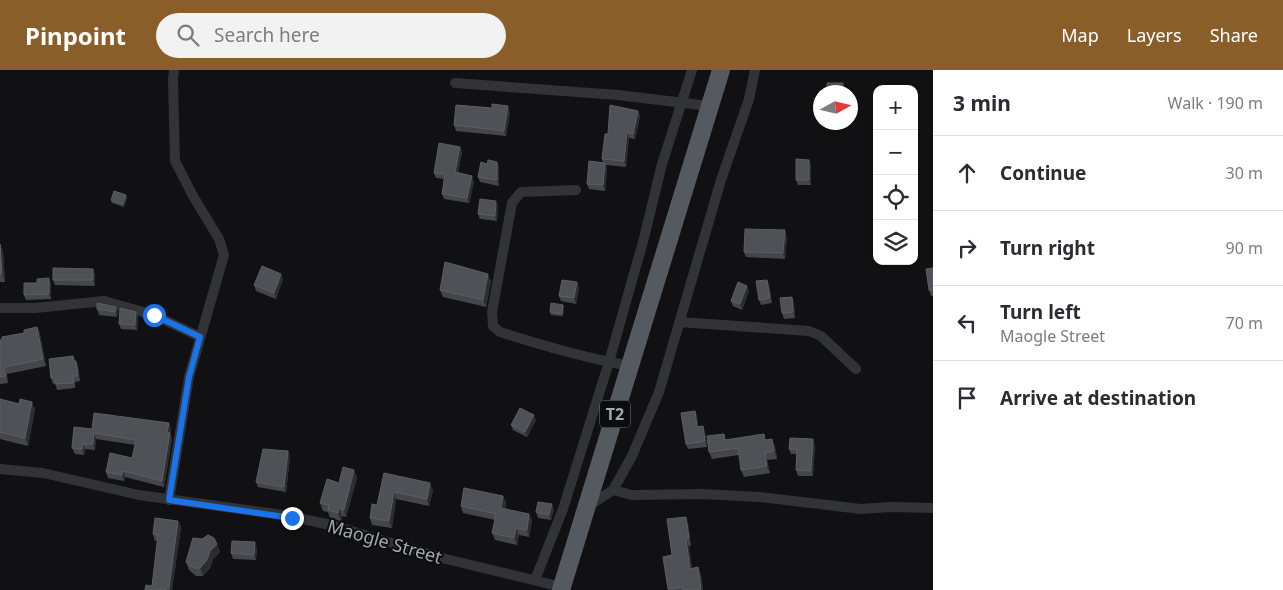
<!DOCTYPE html>
<html lang="en">
<head>
<meta charset="utf-8">
<style>
  body { margin:0; font-family:"Noto Sans",sans-serif; background:#f2f2f3; color:#2b2b33 }
  .controls { position:absolute; right:15px; top:15px; display:grid; overflow:hidden; border-radius:10px; box-shadow:0 1px 4px #0004 }
  .controls button { width:45px; height:45px; display:grid; place-items:center; padding:0; border:0; border-bottom:1px solid #e1e1e2; background:#fff; color:#2b2b33; font:25px sans-serif }
  .compass { position:absolute; left:813px; top:15px; width:45px; height:45px; border-radius:50%; background:#fff; box-shadow:0 1px 4px #0004; rotate:82deg }
  .stop { position:absolute; width:15px; height:15px; margin:-11px; border:4px solid #1a73e8; border-radius:50%; background:#fff }
  .stop.end { background:#1a73e8; border-color:#fff; box-shadow:0 1px 5px #0008 }
  .list { margin:0; padding:0; list-style:none }
  h2 { display:flex; justify-content:space-between; align-items:center; height:65px; margin:0; padding:0 20px; font-size:21px }
  h2 small { font-size:16px; font-weight:400; color:#7c7c81 }
  .list li { display:grid; grid-template-columns:32px 1fr auto; gap:15px; align-items:center; box-sizing:border-box; height:75px; padding:0 20px; border-top:1px solid #e1e1e2 }
  .list b { display:block; font-size:19px; white-space:nowrap }
  .list p { margin:0; font-size:16px; white-space:nowrap; color:#7c7c81 }
  .list em { font-size:16px; font-style:normal; color:#7c7c81 }
  .icon { flex:none; width:28px; height:28px; fill:none; stroke:currentColor; stroke-width:2; stroke-linecap:round; stroke-linejoin:round }
  .map { position:relative; flex:none; width:933px; height:520px; overflow:hidden }
  header { display:flex; align-items:center; gap:30px; box-sizing:border-box; height:70px; padding:0 25px; background:#8a5e29; color:#fff }
  header strong { font-size:24px }
  nav { display:flex; gap:28px; margin-inline-start:auto; font-size:18px }
  .search { width:350px; height:45px; background:#f2f2f3; display:flex; align-items:center; gap:12px; box-sizing:border-box; padding:0 18px; border-radius:28px; color:#7c7c81; font-size:19px }
  main { display:flex }
  aside { flex:1; background:#fff }
  .map>svg:first-child { display:block }
</style>
</head>
<body>
<header>
<strong>Pinpoint</strong>
<div class="search"><svg class="icon" aria-label="search" viewBox="0 0 24 24"><circle cx="10" cy="10" r="6"/><path d="M15 15l6 6"/></svg>Search here</div>
<nav><a>Map</a><a>Layers</a><a>Share</a></nav>
</header>
<main>
<div class="map">
<svg width="933" height="520" viewBox="0 0 933 520">
  <rect width="100%" height="100%" fill="#111113"/>
  <g fill="none" stroke-linecap="round" stroke-linejoin="round">
    <path stroke="#323338" stroke-width="10" d="M455,13L618,25L709,36
      M576,120L521,122L512,133L492,242L493,256L500,262C543,276 586,288 630,296
      M0,238H35L104,231L154,245L200,267
      M679,252L809,261L821,266L856,299
      M0,399L43,403L139,425L283,445L331,455L446,489L562,517
      M613,420L632,425L702,424L760,427L861,439L890,437L933,438
      M169,430L189,307L224,185L219,169L193,126L175,91L173,9L174,0
      M587,437L613,420L632,386L659,322L721,110L749,29L755,0
      M535,510L563,439L609,292L644,168L662,94L692,0"/>
    <path stroke="#555960" stroke-width="18" d="M561,520L721,0"/>
  </g>
  <path fill="#44464b" d="M638,41L640,46L635,69L629,68L626,97L606,95L607,98L605,121L589,119L587,114L603,93L602,89L608,64Z
    M510,42L506,66L456,61L454,55Z
    M460,77L462,82L458,103L474,112L469,133L444,129L442,124L444,109L436,108L434,103Z
    M809,90L811,95V115H798L796,110Z
    M497,92L499,97V116L480,112L478,107L487,94Z
    M126,125L127,128L124,137L112,133L111,130Z
    M498,136L497,151L480,149L478,144Z
    M787,166L785,189L746,187L744,182Z
    M0,174L3,182L5,212H0Z
    M933,198V226H931L929,220Z
    M95,204V216L55,215L53,210Z
    M283,209L276,229L256,221L254,215Z
    M767,210L769,215L772,233L761,235L759,230Z
    M491,211L486,237L443,227L440,220Z
    M577,212L579,218L576,234L561,231L559,226Z
    M37,213L51,214V229L26,230L24,225Z
    M749,221L742,240L733,236L731,231Z
    M792,227L794,233L795,248L784,249L782,243Z
    M563,235L564,237L563,246L551,245L550,242Z
    M116,237L118,242L117,247L99,245L97,239Z
    M136,242L138,248L137,260L121,259L119,254Z
    M37,257L40,264L46,296L7,304L8,313L0,314V270L24,263Z
    M73,286L75,291L78,296L80,311L75,312V318L57,320L55,313L53,314L51,308Z
    M0,329L19,334L32,332L35,340L28,376L0,369Z
    M695,341L697,346L698,356L705,361L707,377L688,379L686,374Z
    M536,350L527,367L513,360L511,355Z
    M169,353L171,359L170,363L172,369L164,417L125,407L124,411L108,408L106,402L132,388L135,375L96,369L95,380L85,379L84,385L75,384L72,378L92,359Z
    M813,369L815,375L813,406H798L796,400L797,384H791L789,379Z
    M726,370H766L775,376L777,389L767,390L770,403L744,407L741,400L739,385L712,389L709,382Z
    M288,381L290,387L286,422L258,417L256,412Z
    M354,400L357,408L346,447L342,446L341,451L330,448L328,442L323,441L320,433L339,413Z
    M384,403L433,420L429,436L396,429L392,458L372,455L370,448L377,435Z
    M503,426L506,433L505,439L529,444L532,450L529,467L519,465L517,475L495,470L492,463L495,450L463,443L461,436Z
    M554,440L551,450L538,448L536,442Z
    M686,447L688,454L691,476H689L692,498L698,497L701,505L703,520H668L672,485Z
    M178,451L181,457L172,520H145L152,516L158,471H155L153,464Z
    M217,474L220,482L213,489L210,498L203,506H196L189,500L186,492Z
    M257,478L256,490L233,489L231,483Z"/>
  <path fill="#2b2d30" d="M843,13L845,19V22H843Z
    M508,36L510,42L506,66L504,61Z
    M638,41L640,46L635,69L633,64Z
    M627,62L629,68L626,97L624,91Z
    M460,77L462,82L457,108L455,102Z
    M809,90L811,95V115L809,110Z
    M497,92L499,97V116L497,110Z
    M605,93L607,98L605,121L603,115Z
    M472,106L474,112L469,133L467,128Z
    M126,125L127,128L124,137L123,134Z
    M496,131L498,136L497,151L495,146Z
    M785,160L787,166L785,189L783,183Z
    M0,174L3,182L5,212L2,204Z
    M93,199L95,204V216L93,210Z
    M281,204L283,209L276,229L274,223Z
    M488,204L491,211L486,237L483,230Z
    M49,208L51,214V229L49,224Z
    M767,210L769,215L772,233L770,228Z
    M577,212L579,218L576,234L574,228Z
    M747,216L749,221L742,240L740,234Z
    M792,227L794,233L795,248L793,242Z
    M563,235L564,237L563,246L562,244Z
    M116,237L118,242L117,247L115,242Z
    M136,242L138,248L137,260L135,255Z
    M37,257L40,264L46,296L43,289Z
    M76,291L78,296L80,311L78,306Z
    M4,297L7,304L8,313L6,306Z
    M32,332L35,340L28,376L25,368Z
    M695,341L697,346L699,362L697,357Z
    M534,345L536,350L527,367L525,362Z
    M169,353L171,359L169,368L167,362Z
    M703,356L705,361L707,377L705,371Z
    M94,363L96,369L95,380L93,374Z
    M170,363L172,369L164,417L162,411Z
    M772,369L775,376L777,389L774,381Z
    M813,369L815,375L813,406L811,401Z
    M83,374L85,379L84,385L82,379Z
    M288,381L290,387L286,422L284,417Z
    M765,383L767,390L770,403L767,396Z
    M354,400L357,408L346,447L344,440Z
    M123,401L125,407L124,411L122,405Z
    M430,413L433,420L429,436L427,429Z
    M394,422L396,429L392,458L389,451Z
    M503,426L506,433L503,445L501,438Z
    M552,434L554,440L551,450L549,445Z
    M339,438L342,446L341,451L338,443Z
    M529,444L532,450L529,467L527,460Z
    M686,447L688,454L691,476L689,468Z
    M178,451L181,457L172,520H170L169,518Z
    M516,458L519,465L517,475L514,468Z
    M686,469L689,476L693,506L690,499Z
    M255,472L257,478L256,490L254,485Z
    M217,474L220,482L213,489L210,498L203,506L200,498L210,481Z
    M698,497L701,505L703,520H701V519Z"/>
  <path fill="#4e5156" stroke="#5b5f65" d="M827,13H843V22H827Z
    M492,34L508,36L504,61L454,55L456,35L492,38Z
    M610,35L638,41L633,64L627,62L624,91L602,89L605,64H608Z
    M439,73L460,77L455,102L472,106L467,128L442,124L445,104L434,103Z
    M796,89L809,90V110H796Z
    M488,90L497,92V110L478,107L481,92L487,94Z
    M589,91L605,93L603,115L587,114Z
    M114,121L126,125L123,134L111,130Z
    M480,129L496,131L495,146L478,144Z
    M745,159L785,160L783,183L744,182Z
    M0,174L2,204H0Z
    M445,192L488,204L483,230L440,220Z
    M262,196L281,204L274,223L254,215Z
    M53,198L93,199V210H53Z
    M933,198V220H929L926,199Z
    M49,208V224L24,225V213H37V209Z
    M562,210L577,212L574,228L559,226Z
    M767,210L770,228L759,230L756,211Z
    M738,212L747,216L740,234L731,231Z
    M792,227L793,242L782,243L780,228Z
    M97,233L116,237L115,242L97,239Z
    M551,233L563,235L562,244L550,242Z
    M120,238L136,242L135,255L119,254Z
    M37,257L43,289L4,297L6,306L0,307V270H2V267L24,263V260Z
    M73,286L74,291H76L78,306H73V313L55,314V308H51L49,289Z
    M0,329L19,334L20,329L32,332L25,368L0,362Z
    M520,338L534,345L525,362L511,355Z
    M695,341L697,357L703,356L705,371L686,374L681,343Z
    M94,343L169,353L167,362L170,363L162,411L123,401L122,405L106,402L110,383L132,388L136,370L94,363L93,374H83L82,379L72,378L74,357L92,359Z
    M724,364L725,370L764,364L765,370L772,369L774,381L765,383L767,396L741,400L738,378L709,382L707,366Z
    M790,368L813,369L811,401L796,400L797,379H789Z
    M263,379L288,381L284,417L256,412Z
    M343,397L354,400L344,440L339,438L338,443L328,440L329,435L320,433L327,409L339,413Z
    M384,403L430,413L427,429L394,422L389,451L370,448L372,434L377,435Z
    M464,418L503,426L501,438L529,444L527,460L516,458L514,468L492,463L496,444L461,436Z
    M538,432L552,434L549,445L536,442Z
    M686,447L689,468L686,469L690,499L698,497L701,519L691,520H683L682,517L668,519L663,487L672,485L667,449Z
    M155,448L178,451L169,518H166V520H145L146,515L152,516L158,465L153,464Z
    M208,465L214,468L217,474L210,481L207,490L200,498H193L186,492L193,468L202,469Z
    M232,471L255,472L254,485L231,483Z"/>
  <g fill="none" stroke-linecap="round" stroke-linejoin="round">
    <path stroke="#1a73e8" stroke-width="6" d="M154,245L200,267L189,307L169,430L292,448"/>
  </g>
  <g text-anchor="middle" dominant-baseline="central" stroke-width="4" stroke-linejoin="round" paint-order="stroke">
    <rect fill="#0c0c0e" stroke="#747a83" stroke-width="1" x="600" y="330.5" width="30" height="27" rx="4"/>
    <g font-size="16" font-weight="bold" fill="#a1a9b5">
      <text x="615" y="344">T2</text>
    </g>
    <g font-size="18" fill="#a1a9b5" stroke="#0c0c0e">
      <text transform="translate(385 471) rotate(16)">Maogle Street</text>
    </g>
  </g>
</svg>
<div class="controls">
<button>+</button>
<button>−</button>
<button><svg class="icon" aria-label="locate" viewBox="0 0 24 24"><circle cx="12" cy="12" r="6"/><path d="M12 2v4M12 18v4M2 12h4M18 12h4"/></svg></button>
<button><svg class="icon" aria-label="layers" viewBox="0 0 24 24"><path d="M12 4l9 5-9 5-9-5zM3 14l9 5 9-5"/></svg></button>
</div>
<svg class="compass" viewBox="-18 -18 36 36"><path d="M0-13l5 13h-10z" fill="#e53935"/><path d="M0 13l5-13h-10z" fill="#7c7c81"/></svg>
<div class="stop" style="left:154px;top:245px"></div>
<div class="stop end" style="left:292px;top:448px"></div>
</div>
<aside>
<h2>3 min<small>Walk · 190 m</small></h2>
<ul class="list">
<li><svg class="icon" aria-label="ahead" viewBox="0 0 24 24"><path d="M12 20V5M6 11l6-6 6 6"/></svg><div><b>Continue</b></div><em>30 m</em></li>
<li><svg class="icon" aria-label="right" viewBox="0 0 24 24"><path d="M7 20v-9h11M14 6l5 5-5 5"/></svg><div><b>Turn right</b></div><em>90 m</em></li>
<li><svg class="icon" aria-label="left" viewBox="0 0 24 24"><path d="M17 20v-9H6M10 6l-5 5 5 5"/></svg><div><b>Turn left</b><p>Maogle Street</p></div><em>70 m</em></li>
<li><svg class="icon" aria-label="arrive" viewBox="0 0 24 24"><path d="M6 21V4h12l-3 4 3 4H6"/></svg><div><b>Arrive at destination</b></div></li>
</ul>
</aside>
</main>
</body>
</html>
